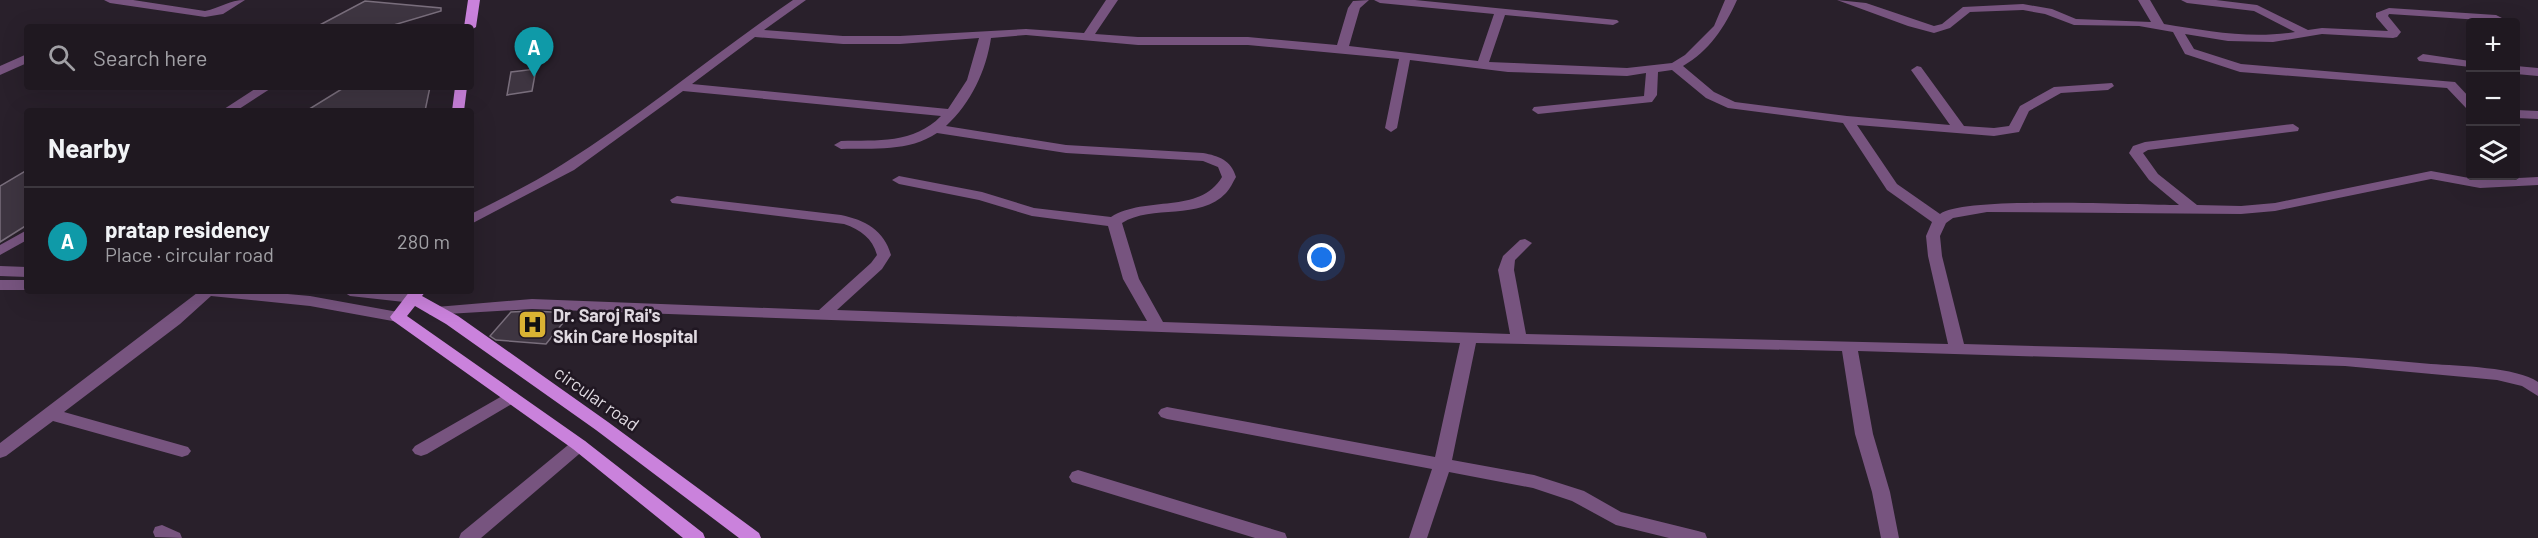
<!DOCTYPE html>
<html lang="en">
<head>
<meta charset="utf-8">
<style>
  body { margin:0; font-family:Barlow,sans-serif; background:#272129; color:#f1f3f6 }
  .controls { position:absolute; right:18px; top:18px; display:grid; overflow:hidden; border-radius:6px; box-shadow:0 6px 24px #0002 }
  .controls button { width:54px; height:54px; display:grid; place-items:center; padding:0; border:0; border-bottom:2px solid #3c373e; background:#1f1820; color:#f1f3f6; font:30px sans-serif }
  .you { position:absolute; left:1322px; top:258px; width:21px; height:21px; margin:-15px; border:4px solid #fff; border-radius:50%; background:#1a73e8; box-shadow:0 0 0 9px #1a73e833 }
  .badge { display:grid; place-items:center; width:39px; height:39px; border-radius:50%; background:#7c3aed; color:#fff; font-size:20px; font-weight:700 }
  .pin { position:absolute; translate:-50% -50px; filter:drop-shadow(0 2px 3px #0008) }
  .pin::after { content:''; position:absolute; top:32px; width:21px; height:18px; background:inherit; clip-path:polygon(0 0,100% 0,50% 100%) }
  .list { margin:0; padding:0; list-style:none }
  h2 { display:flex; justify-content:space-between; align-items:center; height:78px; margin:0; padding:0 24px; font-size:26px }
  h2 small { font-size:20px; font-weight:400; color:#a1a0a5 }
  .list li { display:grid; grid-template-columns:39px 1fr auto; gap:18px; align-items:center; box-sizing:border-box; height:108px; padding:0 24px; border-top:2px solid #3c373e }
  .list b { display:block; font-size:22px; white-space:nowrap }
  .list p { margin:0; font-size:20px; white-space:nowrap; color:#a1a0a5 }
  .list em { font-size:20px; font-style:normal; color:#a1a0a5 }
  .icon { flex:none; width:33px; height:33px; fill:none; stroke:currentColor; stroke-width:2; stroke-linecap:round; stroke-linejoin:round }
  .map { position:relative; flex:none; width:2538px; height:538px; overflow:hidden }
  .search { position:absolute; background:#1f1820; box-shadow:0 6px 24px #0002; left:24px; top:24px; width:450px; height:66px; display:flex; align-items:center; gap:15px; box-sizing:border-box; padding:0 21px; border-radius:6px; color:#a1a0a5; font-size:22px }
  .panel { position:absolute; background:#1f1820; box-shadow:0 6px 24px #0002; left:24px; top:108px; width:450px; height:186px; border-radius:6px }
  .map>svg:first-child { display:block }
</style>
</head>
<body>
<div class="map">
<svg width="2538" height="538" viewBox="0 0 2538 538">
  <rect width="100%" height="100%" fill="#29202b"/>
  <path fill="#3e3541" stroke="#796e7c" stroke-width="1.5" d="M365,1L441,8V11L387,27H316Z
    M536,69L532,91L507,95L511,72Z
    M345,87H430L425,111H306Z
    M27,170V225L0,242V186Z
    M532,311L571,313L546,344L496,340L490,336L511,312Z"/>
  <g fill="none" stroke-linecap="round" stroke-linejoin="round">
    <path fill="#77547f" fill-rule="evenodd" d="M104,0H133L205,11C220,8 229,0 245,0L223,14L205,17L110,3Z
      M793,0H806L764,30L843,36H900L1026,29L1084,33L1106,0H1118L1095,34L1138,37H1248L1337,45L1348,8L1353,1L1369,0L1360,8L1349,46L1478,61L1494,14L1380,3L1374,0H1415L1617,20L1619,22L1613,25L1505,15L1489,62L1627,68L1672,63L1685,55L1714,26L1725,0H1737C1725,27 1709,51 1683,66L1714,92L1735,102L1847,116L1950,125L1911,70L1917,66L1921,67L1964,126L1994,128L2009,126L2020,106L2054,87L2112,83L2114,86L2108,90L2061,93L2029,111L2019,132L1994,136L1857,125L1897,184L1940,214C1963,196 2140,205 2179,205L2149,180L2129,153L2133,146L2145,142L2293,124L2299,128L2298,131L2148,150L2143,153L2158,174L2197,205L2241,206L2275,203L2431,171L2480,180L2538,177V185L2480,188L2431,179L2275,211L2241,214L1987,212L1953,218L1946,223L1940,236L1942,256L1964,344C2120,349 2276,349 2431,364C2458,366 2517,367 2538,382V396L2522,386L2497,380L2345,366L1858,351L1873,434L1890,492L1899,538H1881L1872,492L1855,434L1842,351L1476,343L1452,460L1534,475L1584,491L1621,512L1698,531L1705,533L1707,538H1669L1616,525L1572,501L1533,488L1449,472L1427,538H1409L1432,469L1167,419L1161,417L1158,413L1161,409L1167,407L1435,457L1460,343L532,309L430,315L428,312L436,307L532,299L819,310L871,263L877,255C872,238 861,230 844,224L672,203L670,200L677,196L841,215C865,220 884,230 891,255L882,269L837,310L1147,321L1123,279L1108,226L1032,216L979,200L899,184L892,180L899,176L982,192L1034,208L1111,217C1146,195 1199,215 1222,177L1218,167L1203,161L1066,153L937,133C909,152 873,148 841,149L834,145L841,141C877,140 914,144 941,116L683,91L574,170L471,224V214C502,198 534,183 563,164C643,114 715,53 793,0ZM1026,35L1138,45H1248L1399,59L1385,128L1391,132L1397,128L1410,60L1508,72L1627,76L1646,73L1644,96L1534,107L1532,110L1538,114L1652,102L1657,95L1658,72L1672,70L1706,98L1728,108L1843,123L1887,190L1932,222L1926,236L1928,256L1948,344L1526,334L1514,270L1515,260L1532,243L1525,239L1520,240L1503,256L1498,270L1510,334L1163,322L1139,279L1122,223C1152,204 1200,221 1226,193C1230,189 1233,182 1236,177C1231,160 1219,156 1203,153L1066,145L946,126C971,103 986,71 991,38ZM755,37L843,44H900L979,38L967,80L948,109L692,84Z
      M1837,0L1866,3L1934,26L1942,24L1963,7L2023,4L2052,9L2076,19L2151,22L2138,0H2150L2164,24C2207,31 2250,39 2295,32L2254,11L2187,3L2181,0H2216L2257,5L2308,30L2322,28L2388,31L2376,17V13L2389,8L2496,15L2502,18L2496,21L2389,14L2388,16L2401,32L2397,37L2393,38L2322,34L2273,42L2228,41L2185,34L2194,49L2241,64L2455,82L2470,98V109L2466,108L2447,88L2240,72L2185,54L2173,32L2139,26L2074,25L2045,14L2023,10L1970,12L1950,28L1934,33L1908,26Z
      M27,54V63L0,75V66Z
      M2423,54L2470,61V67L2419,61L2417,58Z
      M2516,66L2538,68V76L2516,74Z
      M258,87H273L236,111H221Z
      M2516,110L2538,111V119L2516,118Z
      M27,230V240L0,255V245Z
      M0,266L27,267V277L0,276Z
      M0,280H27V290H0Z
      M195,291H254L310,296L398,312L406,317L398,322L310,306L211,296L180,324L64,412L188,447L191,451L188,455L182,457L53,421L6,456L0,458V443L197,293Z
      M342,291C359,291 411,286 421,298L413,303L350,296Z
      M511,391L517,393L519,397L517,401L427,454L421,456L415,454L412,450L415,446Z
      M579,439L585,441L588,445L585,449L481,538H459L461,533L573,441Z
      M1078,470L1285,533L1287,538H1255L1072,482L1069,477L1072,472Z
      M162,525L180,533L182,538L155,537L153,532L155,527Z"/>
    <path fill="#ca82dc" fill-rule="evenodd" d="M468,0H480L476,27L471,30V27H464Z
      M455,87H467L464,111H452Z
      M410,291H426L422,296L458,316L608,422L759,533L761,538H739L596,430L446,324L415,306L407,316L585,441L703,533L705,538H683L573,449L392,320L390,317Z"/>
  </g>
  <defs>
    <symbol id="hospital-square" viewBox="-11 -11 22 22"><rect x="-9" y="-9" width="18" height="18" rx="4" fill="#dab333" stroke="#201722"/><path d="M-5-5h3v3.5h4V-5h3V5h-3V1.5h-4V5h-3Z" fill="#111"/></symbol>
  </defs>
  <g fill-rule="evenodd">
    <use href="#hospital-square" x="516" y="308" width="33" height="33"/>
  </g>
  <g text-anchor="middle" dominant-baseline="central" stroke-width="5" stroke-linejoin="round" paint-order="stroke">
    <g font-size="18" font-weight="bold" fill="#dfd9e0" stroke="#201722" text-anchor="start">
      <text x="553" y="315">Dr. Saroj Rai's<tspan x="553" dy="21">Skin Care Hospital</tspan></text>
    </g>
    <g font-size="18" fill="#dfd9e0" stroke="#201722">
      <text transform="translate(597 398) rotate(35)">circular road</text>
    </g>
  </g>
</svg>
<div class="controls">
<button>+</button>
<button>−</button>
<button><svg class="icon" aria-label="layers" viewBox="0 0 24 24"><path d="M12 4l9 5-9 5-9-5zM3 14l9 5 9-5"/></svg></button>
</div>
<div class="you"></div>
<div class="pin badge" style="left:534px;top:77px;background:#0f9aa8">A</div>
<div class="search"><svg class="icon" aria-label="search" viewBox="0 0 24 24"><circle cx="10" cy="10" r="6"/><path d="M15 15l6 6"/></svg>Search here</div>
<section class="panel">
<h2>Nearby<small></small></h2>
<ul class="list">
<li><span class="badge" style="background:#0f9aa8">A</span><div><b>pratap residency</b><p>Place · circular road</p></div><em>280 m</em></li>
</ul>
</section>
</div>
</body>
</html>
